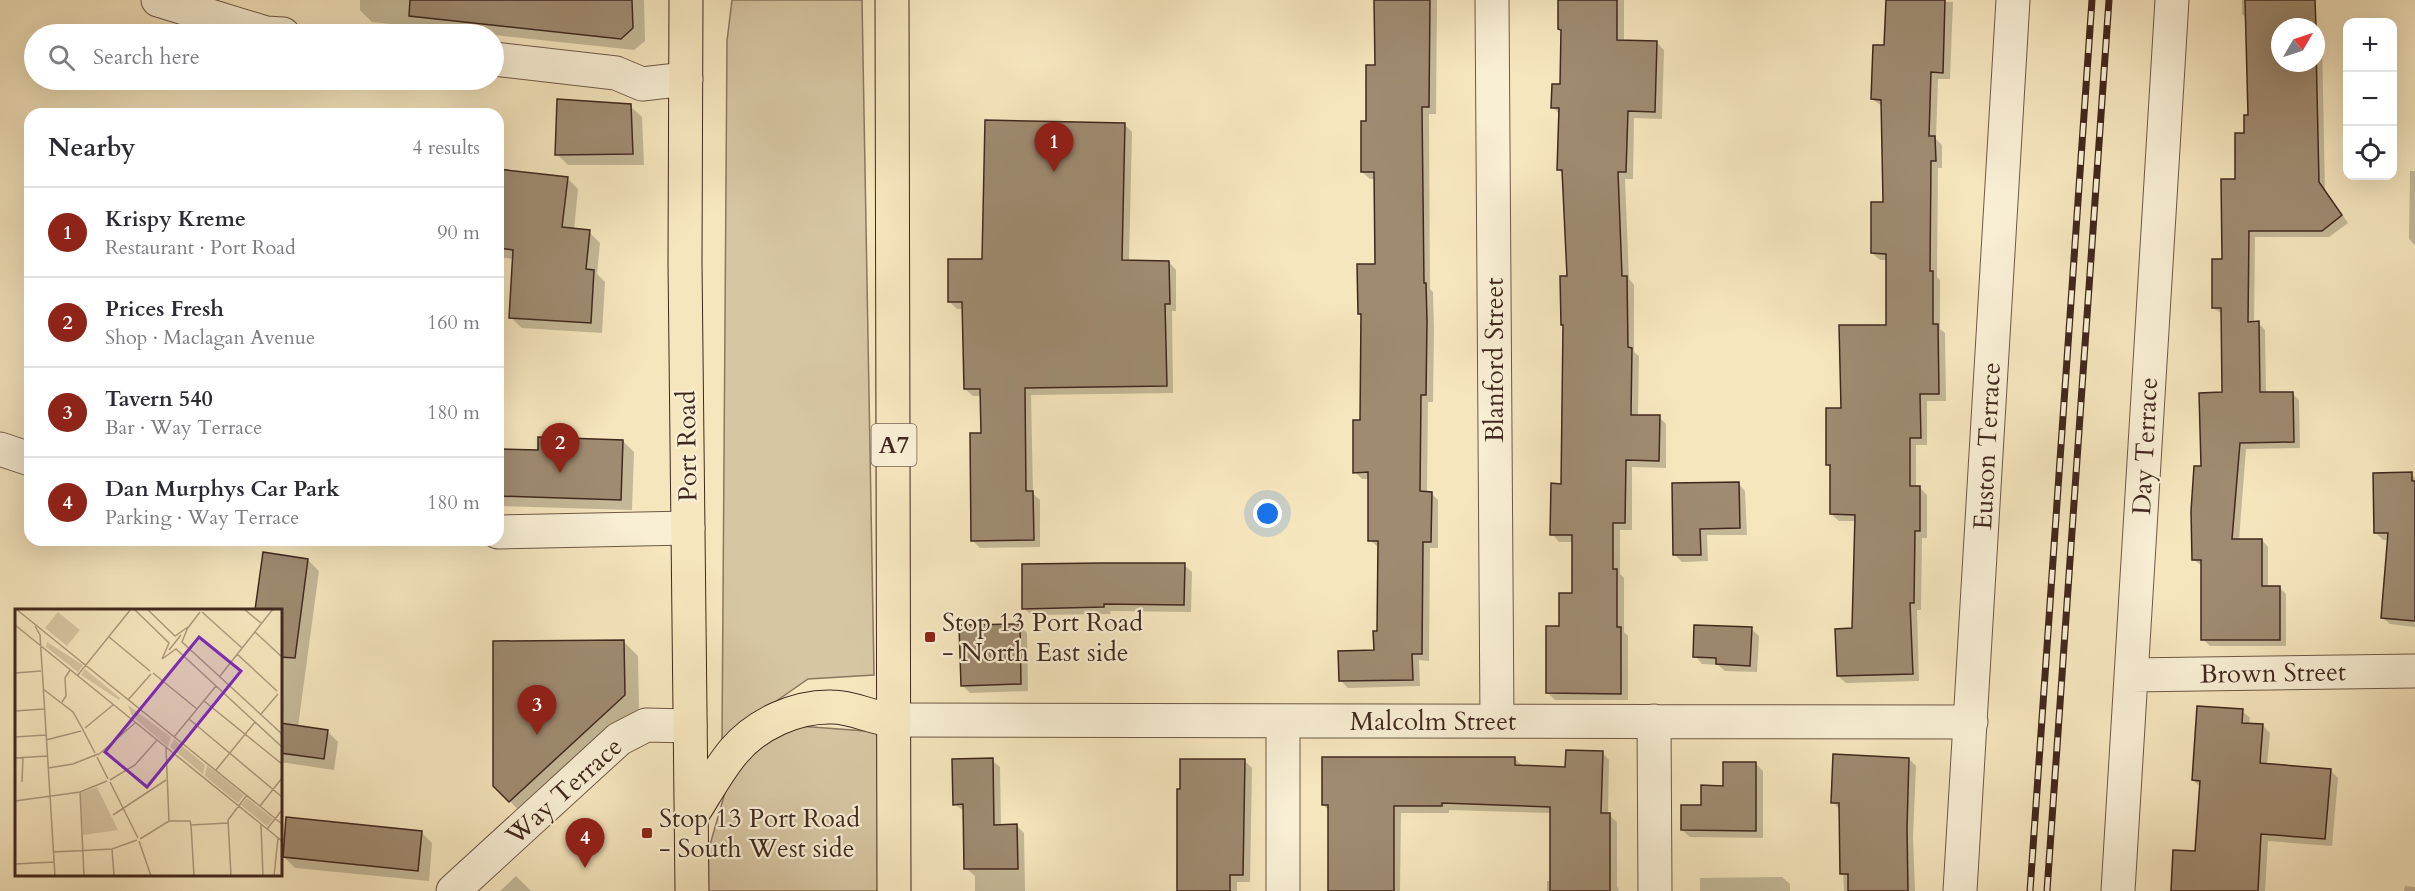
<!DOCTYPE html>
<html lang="en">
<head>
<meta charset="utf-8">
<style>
  body { margin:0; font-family:Cardo,serif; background:#f2f2f3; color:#2b2b33 }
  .controls { position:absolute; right:18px; top:18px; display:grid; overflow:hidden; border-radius:12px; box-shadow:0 6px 24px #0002 }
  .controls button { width:54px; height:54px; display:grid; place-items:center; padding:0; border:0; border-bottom:2px solid #e1e1e2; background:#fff; color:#2b2b33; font:30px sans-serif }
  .compass { position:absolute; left:2271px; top:18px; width:54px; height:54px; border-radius:50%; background:#fff; box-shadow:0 6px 24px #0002; rotate:51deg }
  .you { position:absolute; left:1268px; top:514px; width:21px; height:21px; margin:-15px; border:4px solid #fff; border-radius:50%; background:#1a73e8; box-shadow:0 0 0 9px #1a73e833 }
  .badge { display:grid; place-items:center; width:39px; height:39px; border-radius:50%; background:#8f2418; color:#fff; font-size:20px; font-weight:700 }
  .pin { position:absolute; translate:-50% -50px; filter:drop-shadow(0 2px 3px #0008) }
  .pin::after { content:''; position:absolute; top:32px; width:21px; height:18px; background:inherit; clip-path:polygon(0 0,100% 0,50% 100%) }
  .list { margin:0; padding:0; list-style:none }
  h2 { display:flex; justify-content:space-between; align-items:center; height:78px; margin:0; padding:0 24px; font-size:26px }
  h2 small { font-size:20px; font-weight:400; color:#7c7c81 }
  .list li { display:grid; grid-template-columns:39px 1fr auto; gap:18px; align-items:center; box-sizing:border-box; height:90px; padding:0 24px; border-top:2px solid #e1e1e2 }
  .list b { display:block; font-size:22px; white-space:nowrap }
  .list p { margin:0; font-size:20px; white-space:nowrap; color:#7c7c81 }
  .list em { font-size:20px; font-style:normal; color:#7c7c81 }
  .icon { flex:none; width:33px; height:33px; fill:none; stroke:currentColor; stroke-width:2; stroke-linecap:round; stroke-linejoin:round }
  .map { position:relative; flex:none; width:2415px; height:891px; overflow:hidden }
  .search { position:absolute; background:#fff; box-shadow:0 6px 24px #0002; left:24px; top:24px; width:480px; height:66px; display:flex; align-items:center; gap:15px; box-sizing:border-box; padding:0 21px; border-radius:33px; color:#7c7c81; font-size:22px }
  .panel { position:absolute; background:#fff; box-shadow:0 6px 24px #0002; left:24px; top:108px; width:480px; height:438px; border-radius:18px }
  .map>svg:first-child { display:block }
</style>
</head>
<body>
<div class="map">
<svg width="2415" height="891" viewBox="0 0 2415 891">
  <rect width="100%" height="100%" fill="#f6e6be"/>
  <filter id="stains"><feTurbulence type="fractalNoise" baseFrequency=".00333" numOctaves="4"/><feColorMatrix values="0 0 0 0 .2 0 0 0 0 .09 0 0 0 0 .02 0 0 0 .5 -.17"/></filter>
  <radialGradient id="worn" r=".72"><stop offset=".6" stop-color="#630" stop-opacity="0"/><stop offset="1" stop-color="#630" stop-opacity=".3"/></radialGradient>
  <path fill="#d7c6a3" stroke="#8c7760" stroke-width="1.5" d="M732,0H862L874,675L808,679L722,739L727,41Z
    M785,725L879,732V891H707L705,862L733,765Z"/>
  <path fill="#0003" d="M360,0H644L645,41L634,50L372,22L360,10Z
    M1376,0H1437L1436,114H1429L1430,289L1433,292L1434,329L1433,402H1428L1427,493H1431L1438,500V548H1430L1429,661L1419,660L1420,686L1348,688L1341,681L1376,651L1378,633L1379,548L1370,540V479H1362L1355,472L1362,421V316L1360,313L1377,266L1375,179H1370L1362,172L1377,67Z
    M1560,0H1624V41L1657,43L1664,50L1662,119L1634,118L1633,179H1625L1629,279L1634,285V352L1639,356L1638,416L1659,417L1666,424V468L1632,467V530H1620V574L1624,578V632L1628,636V700H1555L1547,692L1561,628L1574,595L1573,542H1559L1552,534L1563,485L1568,278L1563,174L1559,170L1560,115L1553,107L1561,86L1563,32L1559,29Z
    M1888,0L1953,2L1950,79H1938L1936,139L1942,145V168H1938L1937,277L1940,280V329L1945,333L1946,401H1927V445H1916V487H1919L1927,495V538H1922L1921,610H1917L1919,681L1846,683L1838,676L1854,629L1856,521H1839L1831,514L1832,469L1827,464L1843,410L1888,326V260H1880L1872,253L1884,204L1882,106L1872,99L1885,47Z
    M2242,0H2309L2308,27H2280V63H2316V34L2322,40L2325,190L2348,223L2329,237H2255L2254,323H2258L2265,330L2266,393H2292L2299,400L2300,448L2246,449L2239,540H2262L2268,547V587H2279L2286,594V646H2210L2203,639L2202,566L2193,559L2202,468L2224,394L2223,314L2213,308L2249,117L2247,19L2242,14Z
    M630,106L642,117L644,165H568L557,154Z
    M1125,125L1132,132L1129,262H1169L1176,270V311H1172L1173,393L1031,395L1033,494L1040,500V547L980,548L972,540L983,435L982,396H973L965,389L964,309H957L950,302L984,261Z
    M498,171L567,178L578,189L574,230L589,232L600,243L597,274L605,282L602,333L522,328L510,317L514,259L498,257Z
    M2410,171H2415V245L2409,239Z
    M623,441L634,452L632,510L498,506V451L540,452Z
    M2411,474L2415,478V627L2390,624L2382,617L2388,540H2383L2376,533Z
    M1738,483L1745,491L1747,535H1707L1708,561L1682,562L1675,555Z
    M265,554L308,560L319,571L298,727L327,731L338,742L334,770L280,762V610H257Z
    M1184,565L1192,572L1191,612L1110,611L1111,614L1031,615L1024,608Z
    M1019,626L1027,633L1028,691L970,693L962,685Z
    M1751,629L1759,636L1757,672L1725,671L1718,665L1702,664L1695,656Z
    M623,641L638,656L639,709L524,816L495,785Z
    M2242,711L2250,718L2249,725H2262L2270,733L2267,765L2330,770L2338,778L2332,846L2268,841L2265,891H2172L2197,853L2201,788L2193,780Z
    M1602,752L1609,760L1608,814L1617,822V886L1619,891H1547V881H1552V813L1449,810V813H1401L1400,891H1330V811L1323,805L1515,758L1522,766L1567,768Z
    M1909,759L1916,766L1913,837L1915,891H1844L1840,810L1833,802Z
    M992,760L1000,767L1001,826H1017L1024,833L1025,891H975V876L966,868L964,811L954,804Z
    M1245,761L1252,768L1250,882H1237V891H1179Z
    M1756,764L1763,771V838L1690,837L1682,830L1703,807Z
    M421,832L432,843L429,881L295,868L284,857Z
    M516,876L531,891H500Z
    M1782,877L1790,884V891H1700V878Z
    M2405,886L2415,887V891H2404Z"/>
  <path fill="#9f8b71" stroke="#41281e" stroke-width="1.5" d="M410,0H632L633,28L621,39L409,16Z
    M1374,0H1430L1429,107H1422L1424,283H1426L1427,321L1426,395H1421L1420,491L1432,492L1431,542H1423L1422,654H1412L1413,680L1339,681L1338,651L1374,650L1373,631H1377L1378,541H1368V472L1353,473V420H1360L1361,314H1358L1357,264H1375L1374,172H1361V121H1366V65H1375Z
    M1558,0H1617V40L1657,41L1655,112L1628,111L1626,172H1618L1622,276H1627L1628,347L1632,348L1631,415H1660L1659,461L1626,460L1625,523H1613V569H1617V627H1621V694L1546,693V626H1559V593H1572V535H1550L1551,483L1561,484L1563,325H1561L1560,276H1567L1562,170H1557L1559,108H1551L1552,84H1560L1561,30L1558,29Z
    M1886,0H1945L1943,73L1931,72L1929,136H1935L1936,161H1931L1930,271H1933V324H1938L1939,394H1920L1921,438H1910V486H1920V531H1915L1914,603H1910L1913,674L1837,676L1835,629L1852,628L1855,515L1830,514V465H1826V408H1841L1839,325H1886V254L1871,253V202H1883L1881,100L1871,99L1873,45H1884Z
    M2245,0H2315L2316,27H2280V63H2316V46L2319,182L2342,215L2322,231H2249L2248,322L2259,321L2260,392H2293L2294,442L2240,443L2232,539H2262V586H2280V640H2201V560H2192L2191,511L2194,466H2201L2199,393L2222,392L2221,308H2212V259H2222L2221,179H2235V133H2244V115H2248Z
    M557,99L631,104L633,154L555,155Z
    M985,120L1125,123L1122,260L1169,261L1170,304H1165L1167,386L1025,388L1026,491H1033L1034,540L971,541L970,433H981L980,389H964L962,302H948V259H982Z
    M498,169L568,177L562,227L590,230L586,269L594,270L591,323L509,318L513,250L498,248Z
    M538,437L623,440L621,500L498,496V449L538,450Z
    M2412,472V481H2415V621L2381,618L2388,533H2374L2373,473Z
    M1739,482L1740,528L1700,529L1701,555H1673L1672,483Z
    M263,552L308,559L295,658L280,657V610H255Z
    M1103,563H1185L1184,605L1104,604V607L1022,609V564Z
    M1020,624L1021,684L961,686L959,625Z
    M1694,625L1752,627L1750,666L1716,664V658L1693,657Z
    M624,640L625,695L509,802L493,786V641Z
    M2197,706L2243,709L2242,723L2263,724L2260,763L2331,769L2325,839L2261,834L2258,891H2171L2173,850L2195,851L2200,781L2192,780Z
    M280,723L328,730L324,759L280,753Z
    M1566,750L1603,751L1601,813H1610V891H1550V807L1442,803V806H1394V891H1328V805H1322V757H1515V765L1565,767Z
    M1833,754L1909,758L1907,828L1908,891H1848V874H1840L1839,803H1831Z
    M993,758L994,825L1017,824L1018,869H964L963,804L953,805L952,759Z
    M1180,759H1245L1243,875H1230V891H1177V789H1180Z
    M1723,762H1756V831L1681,830V805H1701V785L1723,786Z
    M286,817L422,831L418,871L283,857Z"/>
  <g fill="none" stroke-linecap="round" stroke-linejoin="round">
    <defs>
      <path id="minor" d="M158,0L266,33L283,34
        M1492,0L1497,721
        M494,59L616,73L642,84L686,79
        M0,449L30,459
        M498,532L688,528
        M2131,675L2415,671
        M894,720L1971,722
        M1283,721V891
        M1654,721L1655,891
        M453,891L619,739L646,725L690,726
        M1960,891L2013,0
        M2118,891L2172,0"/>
      <path id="highway" d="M686,0L685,263L692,891
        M892,0L894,891
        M693,813C706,793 718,770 734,751C757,724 796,706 832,707C854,707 873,719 894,720"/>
    </defs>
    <use href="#minor" stroke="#6e5846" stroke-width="35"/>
    <use href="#highway" stroke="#41281e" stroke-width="35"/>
    <use href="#minor" stroke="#f9efd5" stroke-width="33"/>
    <use href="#highway" stroke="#f6e6be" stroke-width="33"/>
    <defs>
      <path id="rail" d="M2030,891L2092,0
        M2047,891L2109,0"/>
    </defs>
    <use href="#rail" stroke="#41281e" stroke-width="7"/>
    <use href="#rail" stroke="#f9efd5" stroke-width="4.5" stroke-dasharray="14" stroke-linecap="butt"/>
  </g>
  <g fill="#8f2418" stroke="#f9efd5" stroke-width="2">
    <rect x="924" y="631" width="12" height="12" rx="3"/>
    <rect x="641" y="827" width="12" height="12" rx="3"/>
  </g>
  <g text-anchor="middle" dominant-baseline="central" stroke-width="4.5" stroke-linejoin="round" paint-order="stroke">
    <rect fill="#f9efd5" stroke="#786455" stroke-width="1.5" x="871.5" y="424" width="45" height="42" rx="4.5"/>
    <g font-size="24" font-weight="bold" fill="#41281e">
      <text x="894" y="445">A7</text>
    </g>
    <g font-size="26" fill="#41281e" stroke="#f9efd5">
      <text transform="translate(1494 360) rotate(-90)">Blanford Street</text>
      <text transform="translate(687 446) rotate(-91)">Port Road</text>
      <text transform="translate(1987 446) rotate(-87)">Euston Terrace</text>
      <text transform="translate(2145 446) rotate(-87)">Day Terrace</text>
      <text transform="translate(2273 673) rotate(-1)">Brown Street</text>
      <text x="1433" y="721">Malcolm Street</text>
      <text transform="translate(564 791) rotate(-42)">Way Terrace</text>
    </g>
    <g font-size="26" fill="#41281e" stroke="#f9efd5" text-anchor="start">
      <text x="942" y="622">Stop 13 Port Road<tspan x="942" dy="30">- North East side</tspan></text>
      <text x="659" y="818">Stop 13 Port Road<tspan x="659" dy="30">- South West side</tspan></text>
    </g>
  </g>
  <g transform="translate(15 609)">
    <rect width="267" height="267" fill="#f6e6be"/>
    <path d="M43,3L65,21L52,37L30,19ZM32,33L68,56L63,63L31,38ZM70,60L105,89L104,91L66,66ZM113,96L156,128L153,138L117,107ZM159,130L190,156L188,165L155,138ZM192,156L229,186L223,194L190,167ZM82,178L103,221L68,226L65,184ZM232,189L258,210L252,217L226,196Z" fill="#d7c6a3"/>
    <path fill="none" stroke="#ae9a7e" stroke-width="1.5" d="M1,0L267,215M119,0L154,34L147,50M132,0L160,27L173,18M229,0L247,15M187,3L227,39M0,16L267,232M20,17L25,26L40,267M173,18L167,33L267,125M172,20L185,3M240,23L267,48M94,28L135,62M154,41L166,26M222,45L262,82M147,50L161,40L267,138M0,64L26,62M138,64L182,100M62,67L116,0M205,67L258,0M28,80L58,103L67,119M113,91L136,65M189,92L267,155M47,93L51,87L50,69L55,61M0,102L29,100M246,105L263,85M174,110L267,188M70,119L98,96M69,123L67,119L80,144M0,128L31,126M159,128L201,77M31,131L66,122M151,139L154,212M83,146L120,114M82,148L93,170M0,149L32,147M33,159L58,155L83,145L79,147M201,161L240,113M95,171L120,156L142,131M7,173L8,148M95,173L123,229M65,183L69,267M0,192L65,183L92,172M245,197L267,169M98,206L151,171M176,216L179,267M246,216L248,267M252,220L267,201M125,230L154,212H175L176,216L213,214M124,232L136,267M97,240L99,267M38,243L97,240L122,231M0,255L39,253M216,267L213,211L232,186M259,267L263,229"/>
    <path fill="#7b2cbf" fill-opacity="0.15" stroke="#7b2cbf" stroke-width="3" d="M184,28L226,62L132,178L90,143Z"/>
    <rect width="267" height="267" fill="none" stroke="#41281e" stroke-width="3"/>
  </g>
  <rect width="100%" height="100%" filter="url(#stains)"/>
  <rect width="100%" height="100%" fill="url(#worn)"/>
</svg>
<div class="controls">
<button>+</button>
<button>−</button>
<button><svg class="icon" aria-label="locate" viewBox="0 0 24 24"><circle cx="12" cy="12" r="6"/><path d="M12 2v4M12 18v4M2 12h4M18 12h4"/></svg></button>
</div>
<svg class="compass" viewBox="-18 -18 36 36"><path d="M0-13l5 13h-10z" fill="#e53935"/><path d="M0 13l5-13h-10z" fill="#7c7c81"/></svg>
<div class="you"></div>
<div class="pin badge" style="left:1054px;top:172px">1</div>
<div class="pin badge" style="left:560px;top:473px">2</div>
<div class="pin badge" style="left:537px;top:735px">3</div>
<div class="pin badge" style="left:585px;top:868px">4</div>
<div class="search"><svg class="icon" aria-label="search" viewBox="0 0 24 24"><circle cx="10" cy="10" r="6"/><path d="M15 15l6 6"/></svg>Search here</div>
<section class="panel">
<h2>Nearby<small>4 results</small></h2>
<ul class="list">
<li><span class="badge">1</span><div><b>Krispy Kreme</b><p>Restaurant · Port Road</p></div><em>90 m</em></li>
<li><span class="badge">2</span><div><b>Prices Fresh</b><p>Shop · Maclagan Avenue</p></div><em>160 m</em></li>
<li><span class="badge">3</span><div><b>Tavern 540</b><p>Bar · Way Terrace</p></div><em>180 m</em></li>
<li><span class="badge">4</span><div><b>Dan Murphys Car Park</b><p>Parking · Way Terrace</p></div><em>180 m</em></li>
</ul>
</section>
</div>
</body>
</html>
